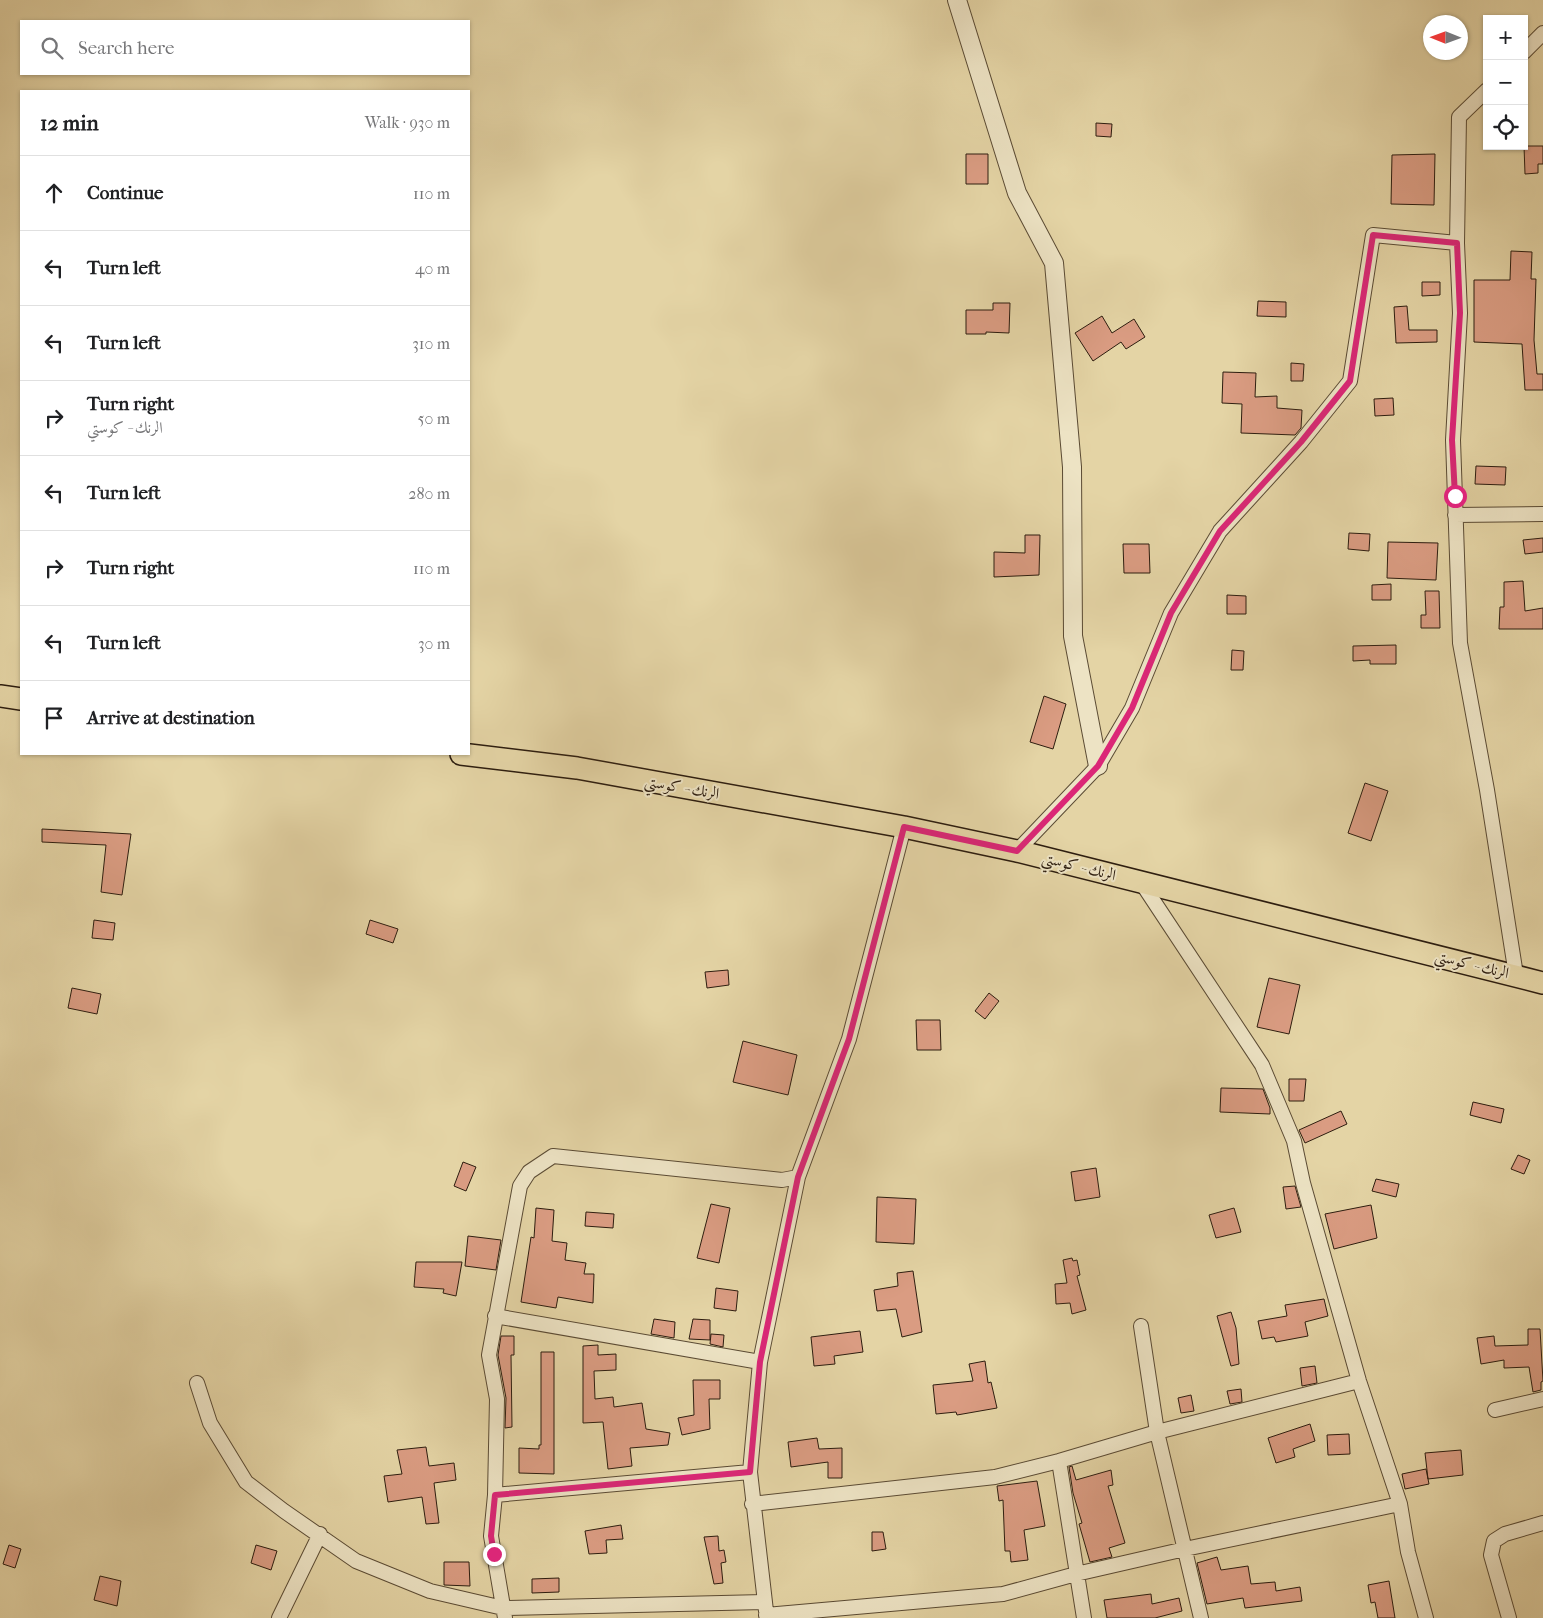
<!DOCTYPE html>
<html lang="en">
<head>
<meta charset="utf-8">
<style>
  body { margin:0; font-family:"IM FELL French Canon",Amiri,serif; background:#f2f2f2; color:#202124 }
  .controls { position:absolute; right:15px; top:15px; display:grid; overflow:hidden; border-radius:0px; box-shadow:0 1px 4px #0004 }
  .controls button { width:45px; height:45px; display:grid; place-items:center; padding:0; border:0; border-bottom:1px solid #e0e0e0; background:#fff; color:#202124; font:25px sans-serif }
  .compass { position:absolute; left:1423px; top:15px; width:45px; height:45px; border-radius:50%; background:#fff; box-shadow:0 1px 4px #0004; rotate:271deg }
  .stop { position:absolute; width:15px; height:15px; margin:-11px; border:4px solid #db2777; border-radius:50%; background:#fff }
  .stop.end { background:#db2777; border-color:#fff; box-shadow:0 1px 5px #0008 }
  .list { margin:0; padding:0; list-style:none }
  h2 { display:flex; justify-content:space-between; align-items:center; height:65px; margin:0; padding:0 20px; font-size:21px }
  h2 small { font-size:16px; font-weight:400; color:#757577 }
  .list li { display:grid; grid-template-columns:32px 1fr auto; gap:15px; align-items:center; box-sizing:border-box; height:75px; padding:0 20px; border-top:1px solid #e0e0e0 }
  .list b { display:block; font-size:19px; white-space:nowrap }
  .list p { margin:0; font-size:16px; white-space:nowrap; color:#757577 }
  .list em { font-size:16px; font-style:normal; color:#757577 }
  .icon { flex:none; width:28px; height:28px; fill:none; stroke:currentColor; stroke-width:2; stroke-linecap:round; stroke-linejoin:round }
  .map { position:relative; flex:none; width:1543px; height:1618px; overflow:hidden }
  .search { position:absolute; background:#fff; box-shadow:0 1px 4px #0004; left:20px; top:20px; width:450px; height:55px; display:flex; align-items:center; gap:12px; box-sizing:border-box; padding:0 18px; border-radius:0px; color:#757577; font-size:19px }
  .panel { position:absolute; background:#fff; box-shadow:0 1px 4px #0004; left:20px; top:90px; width:450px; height:665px; border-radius:0px }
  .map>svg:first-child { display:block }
</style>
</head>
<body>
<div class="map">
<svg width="1543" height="1618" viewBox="0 0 1543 1618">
  <rect width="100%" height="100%" fill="#e4d4a5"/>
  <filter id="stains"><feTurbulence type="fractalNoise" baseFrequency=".004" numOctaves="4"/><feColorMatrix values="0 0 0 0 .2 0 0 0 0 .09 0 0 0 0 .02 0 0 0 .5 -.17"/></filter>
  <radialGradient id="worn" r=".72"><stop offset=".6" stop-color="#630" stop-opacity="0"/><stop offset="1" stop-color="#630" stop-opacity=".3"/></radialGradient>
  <path fill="#da9c82" stroke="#2d1d0f" d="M1096,123L1112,124L1111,137L1096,136Z
    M1524,146H1543V164H1538V173L1525,174Z
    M966,154H988V184H966Z
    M1435,154L1434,205L1391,204L1392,155Z
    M1511,251L1532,252L1531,279H1536L1534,340L1537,374H1543V390H1525L1522,344L1474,342V280H1510Z
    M1422,282H1440V295L1422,296Z
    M1258,301L1286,302V317L1257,316Z
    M993,303H1010L1009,333L986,332V334H966V310H993Z
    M1407,306L1409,330H1437V342L1396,343L1394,307Z
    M1102,316L1112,333L1134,319L1145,337L1126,349L1121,342L1093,361L1075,333Z
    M1291,363L1304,364L1303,381H1291Z
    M1223,372L1256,373L1255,397L1277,396V408L1302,410L1301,428L1295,435L1241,433L1242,404L1222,403Z
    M1393,398L1394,415L1375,416L1374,399Z
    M1476,466L1506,467L1505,485L1475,484Z
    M1349,533L1370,534L1369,551L1348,549Z
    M1025,535H1040L1039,575L994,577V552L1025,553Z
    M1543,538V552L1525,554L1523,540Z
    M1388,542L1438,543L1436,580L1387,578Z
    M1123,544H1149L1150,573H1124Z
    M1523,581L1525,611L1543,608V629H1499L1500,607H1504V582Z
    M1391,584V600H1372V585Z
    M1425,591H1439L1440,628H1421V615H1426Z
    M1227,595L1246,596V614H1227Z
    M1396,645V664H1370V660L1353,661V646Z
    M1232,650L1244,651L1243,670H1231Z
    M1044,696L1066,704L1053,749L1030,742Z
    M1365,783L1388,791L1371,841L1348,833Z
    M42,829L131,834L122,895L101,892L106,845L42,842Z
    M94,920L115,923L113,940L92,938Z
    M370,920L398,929L393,943L366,934Z
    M728,970L729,985L707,988L705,972Z
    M1269,978L1300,985L1289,1034L1257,1027Z
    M72,988L101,994L97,1014L68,1008Z
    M989,993L999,1001L985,1019L975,1011Z
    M916,1020H940L941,1050H917Z
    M743,1041L797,1055L788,1095L733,1082Z
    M1289,1079H1306L1304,1101H1289Z
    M1221,1088L1263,1089L1270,1108V1114L1220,1112Z
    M1473,1102L1504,1109L1501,1123L1470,1115Z
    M1341,1111L1347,1124L1305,1143L1299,1130Z
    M1518,1155L1530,1160L1524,1174L1511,1169Z
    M463,1162L476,1167L466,1191L454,1186Z
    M1096,1168L1100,1197L1075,1201L1071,1172Z
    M1376,1179L1399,1184L1396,1197L1372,1191Z
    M1295,1186L1301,1207L1286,1209L1283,1187Z
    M877,1197L916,1199L914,1244L876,1242Z
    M711,1204L730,1208L719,1263L697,1258Z
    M1371,1205L1377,1238L1334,1249L1325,1214Z
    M536,1208L554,1210L552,1241L567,1243L565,1260L586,1263L584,1274H594L593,1303L558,1297L556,1308L521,1302L531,1237L534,1238Z
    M1234,1208L1241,1232L1216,1238L1209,1215Z
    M586,1212L614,1214L613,1228L585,1226Z
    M468,1236L501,1240L496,1270L465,1266Z
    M1072,1258L1073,1261L1077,1260L1080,1275L1077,1276L1086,1310L1072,1314L1070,1303L1056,1304L1055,1284L1067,1283L1063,1260Z
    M416,1262H462L456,1296L443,1293L444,1289L414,1287Z
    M913,1271L922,1332L902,1337L896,1309L877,1311L874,1290L898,1286L897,1273Z
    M716,1288L738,1291L736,1311L714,1308Z
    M1324,1299L1328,1316L1305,1322L1308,1336L1276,1342L1274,1337L1262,1339L1258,1321L1287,1316L1285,1305Z
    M1231,1312L1236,1328L1239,1364L1231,1366L1217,1316Z
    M654,1319L675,1322L674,1338L651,1334Z
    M693,1319L710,1320V1340L689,1339Z
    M1528,1329H1540L1543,1381L1541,1382V1390L1533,1392L1529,1367L1504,1368V1360L1481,1364L1477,1338L1494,1336L1495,1346L1528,1345Z
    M860,1331L863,1352L834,1356L835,1364L814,1366L811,1337Z
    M711,1334L724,1335L723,1347L710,1344Z
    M501,1336H514V1355H511L512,1427L505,1428L506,1398L498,1355Z
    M598,1345V1355L616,1354V1370L594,1371L595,1399L613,1397L614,1407L642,1403L646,1429L670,1433L668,1445L630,1448L632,1466L608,1469L603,1422L583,1423V1346Z
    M541,1352H554V1474L519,1473V1448L539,1449V1445H541Z
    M985,1361L988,1383L991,1382L997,1408L957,1415L956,1412L936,1414L933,1385L973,1381L969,1364Z
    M1315,1366L1317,1383L1302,1386L1300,1368Z
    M693,1380H720V1399H709L710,1429L682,1435L678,1418L694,1415Z
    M1241,1389L1242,1402L1230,1404L1227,1391Z
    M1191,1395L1194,1411L1181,1413L1178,1398Z
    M1310,1424L1315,1441L1293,1449L1295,1457L1276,1463L1268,1438Z
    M1349,1434L1350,1454L1328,1455L1327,1435Z
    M817,1438L819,1449L842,1448V1478H828V1462L791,1467L788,1442Z
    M426,1447L429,1466L454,1463L456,1480L434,1483L439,1523L426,1524L422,1497L388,1502L384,1476L402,1474L397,1450Z
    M1461,1450L1463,1475L1428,1479L1425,1453Z
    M1072,1466L1076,1480L1111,1470L1113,1485L1108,1486L1125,1543L1109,1548L1112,1557L1090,1562L1079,1524L1082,1523L1073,1493L1069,1467Z
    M1426,1469L1429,1484L1405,1489L1402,1474Z
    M1037,1481L1045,1526L1024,1530L1028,1560L1011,1562L1010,1551H1005L1003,1500L999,1501L997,1486Z
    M621,1525L623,1539L606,1540L607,1553L589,1554L585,1531Z
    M872,1532H883L886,1549L872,1551Z
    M718,1536L719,1551L724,1550L726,1562L721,1563L723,1583L714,1584L704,1537Z
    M9,1545L21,1549L15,1568L3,1564Z
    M256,1545L277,1551L271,1570L251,1563Z
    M1217,1557L1221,1570L1248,1566L1251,1584L1275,1582L1276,1591L1300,1587L1302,1601L1245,1608L1243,1598L1207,1604L1197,1563Z
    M444,1562H469L470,1586L444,1585Z
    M100,1576L121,1581L117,1606L94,1600Z
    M559,1578V1592L532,1593V1579Z
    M1389,1581L1395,1618H1378L1375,1602L1371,1603L1368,1585Z
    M1151,1594L1152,1604L1179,1598L1182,1611L1155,1618H1107L1104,1600Z"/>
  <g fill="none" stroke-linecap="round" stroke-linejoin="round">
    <defs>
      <path id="minor" d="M1524,52L1543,33
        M1487,90L1459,117L1457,243L1460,313L1453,440L1460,643L1487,790L1516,975
        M1455,515L1543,514
        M1017,851L1098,766L1132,708L1171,613L1220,531L1301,442L1350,381L1373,235L1457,243
        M1141,882L1262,1065L1294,1141L1303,1183L1359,1381L1400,1504L1408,1552L1426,1618
        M495,1316L760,1362
        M1141,1326L1157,1432L1201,1618
        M197,1383L210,1423L246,1482L284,1511L356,1561L430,1591L503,1608L765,1602
        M1495,1410L1543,1399
        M1059,1461L1084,1618
        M495,1495L750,1472
        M752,1504L995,1477L1059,1461L1157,1432L1359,1381
        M766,1611L750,1472L760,1362L798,1177
        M766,1615L1003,1594L1076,1574L1185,1549L1400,1504
        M279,1618L320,1534
        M505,1618L491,1536L495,1495L497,1399L489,1355L520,1186L529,1172L553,1156L782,1180L798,1177L849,1039L904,827
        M1509,1618L1491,1555L1494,1541L1505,1534L1543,1523"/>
      <path id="tertiary" d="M957,0L1017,193L1054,263L1072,467L1073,636L1098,766"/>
      <path id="primary" d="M0,696L21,699
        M461,754L577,768L904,827L1017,851L1543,983"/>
    </defs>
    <use href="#minor" stroke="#5b4b34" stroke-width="16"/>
    <use href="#tertiary" stroke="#5b4b34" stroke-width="20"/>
    <use href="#primary" stroke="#2d1d0f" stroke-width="24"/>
    <use href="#minor" stroke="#ede3c4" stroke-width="14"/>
    <use href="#tertiary" stroke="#ede3c4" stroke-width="18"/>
    <use href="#primary" stroke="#e4d4a5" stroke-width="21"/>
  </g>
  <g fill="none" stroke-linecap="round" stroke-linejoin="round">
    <path stroke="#db2777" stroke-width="6" d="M494,1554L491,1536L495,1495L750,1472L760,1362L798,1177L849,1039L904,827L1017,851L1098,766L1132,708L1171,613L1220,531L1301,442L1350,381L1373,235L1457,243L1460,313L1452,440L1455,496"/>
  </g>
  <g text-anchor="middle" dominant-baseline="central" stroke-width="4" stroke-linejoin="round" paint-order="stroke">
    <g font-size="16" fill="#2d1d0f" stroke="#ede3c4">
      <text transform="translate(682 787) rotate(10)">الرنك - كوستي</text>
      <text transform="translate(1079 866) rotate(14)">الرنك - كوستي</text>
      <text transform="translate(1472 964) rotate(14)">الرنك - كوستي</text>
    </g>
  </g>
  <rect width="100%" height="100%" filter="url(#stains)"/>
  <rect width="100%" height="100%" fill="url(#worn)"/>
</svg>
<div class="controls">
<button>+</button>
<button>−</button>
<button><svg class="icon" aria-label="locate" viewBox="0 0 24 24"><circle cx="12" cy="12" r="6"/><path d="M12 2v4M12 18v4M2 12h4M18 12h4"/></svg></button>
</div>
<svg class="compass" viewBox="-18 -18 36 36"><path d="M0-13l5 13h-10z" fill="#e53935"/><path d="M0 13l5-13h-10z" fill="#757577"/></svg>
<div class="stop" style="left:1455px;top:496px"></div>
<div class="stop end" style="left:494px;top:1554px"></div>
<div class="search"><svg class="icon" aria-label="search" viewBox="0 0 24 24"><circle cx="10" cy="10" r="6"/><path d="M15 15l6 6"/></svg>Search here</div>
<section class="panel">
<h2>12 min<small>Walk · 930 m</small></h2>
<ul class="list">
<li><svg class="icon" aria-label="ahead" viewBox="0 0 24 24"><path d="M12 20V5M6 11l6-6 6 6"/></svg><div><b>Continue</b></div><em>110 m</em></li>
<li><svg class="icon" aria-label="left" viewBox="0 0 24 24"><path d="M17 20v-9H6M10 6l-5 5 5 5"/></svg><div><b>Turn left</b></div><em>40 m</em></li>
<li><svg class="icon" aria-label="left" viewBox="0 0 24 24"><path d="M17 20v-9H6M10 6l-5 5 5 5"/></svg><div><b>Turn left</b></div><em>310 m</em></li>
<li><svg class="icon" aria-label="right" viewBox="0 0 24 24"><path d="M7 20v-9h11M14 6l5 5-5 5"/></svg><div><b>Turn right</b><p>الرنك - كوستي</p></div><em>50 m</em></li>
<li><svg class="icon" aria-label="left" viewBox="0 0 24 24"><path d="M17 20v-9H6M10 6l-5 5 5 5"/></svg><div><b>Turn left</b></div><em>280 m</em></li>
<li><svg class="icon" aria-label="right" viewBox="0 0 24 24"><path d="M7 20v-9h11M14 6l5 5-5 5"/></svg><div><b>Turn right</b></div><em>110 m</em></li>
<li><svg class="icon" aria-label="left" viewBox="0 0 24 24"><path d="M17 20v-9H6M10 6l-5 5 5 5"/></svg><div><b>Turn left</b></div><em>30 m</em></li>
<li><svg class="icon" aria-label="arrive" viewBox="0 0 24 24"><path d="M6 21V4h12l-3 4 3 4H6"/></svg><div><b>Arrive at destination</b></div></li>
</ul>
</section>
</div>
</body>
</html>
